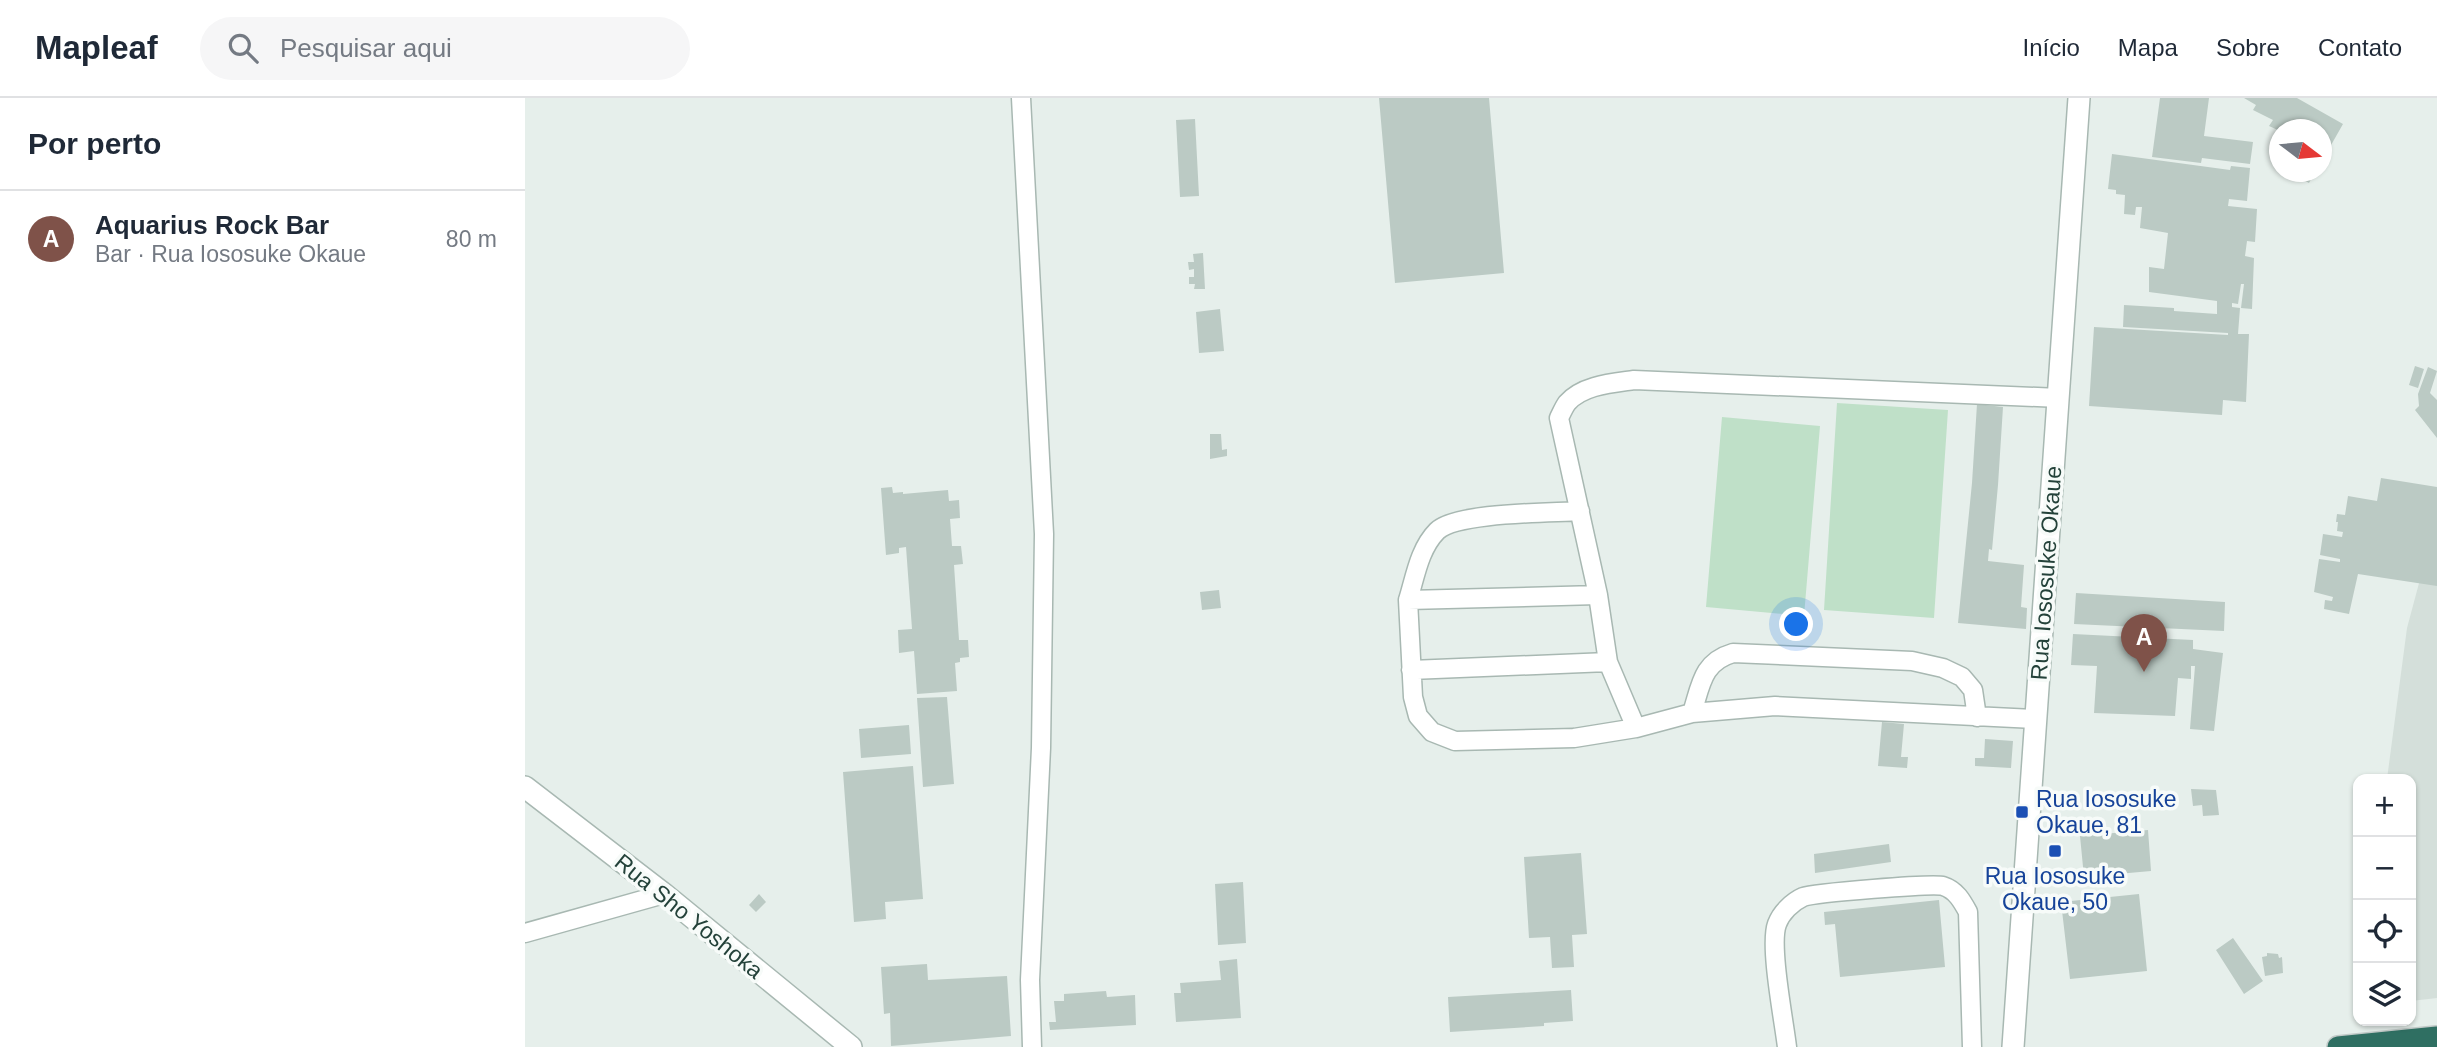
<!DOCTYPE html>
<html lang="pt">
<head>
<meta charset="utf-8">
<style>
  body { margin:0; font-family:Helvetica,sans-serif; background:#f6f6f7; color:#1f2937 }
  .controls { position:absolute; right:21px; bottom:21px; display:grid; overflow:hidden; border-radius:14px; box-shadow:0 2px 5px #0004 }
  .controls button { width:63px; height:63px; display:grid; place-items:center; padding:0; border:0; border-bottom:2px solid #e0e1e3; background:#fff; color:#1f2937; font:35px sans-serif }
  .compass { position:absolute; left:1744px; top:21px; width:63px; height:63px; border-radius:50%; background:#fff; box-shadow:0 2px 5px #0004; rotate:106deg }
  .you { position:absolute; left:1272px; top:527px; width:24px; height:24px; margin:-18px; border:5px solid #fff; border-radius:50%; background:#1a73e8; box-shadow:0 0 0 10px #1a73e833 }
  .badge { display:grid; place-items:center; width:46px; height:46px; border-radius:50%; background:#7f5249; color:#fff; font-size:23px; font-weight:700 }
  .pin { position:absolute; translate:-50% -58px; filter:drop-shadow(0 2px 4px #0008) }
  .pin::after { content:''; position:absolute; top:37px; width:24px; height:21px; background:inherit; clip-path:polygon(0 0,100% 0,50% 100%) }
  .list { margin:0; padding:0; list-style:none }
  h2 { display:flex; justify-content:space-between; align-items:center; height:91px; margin:0; padding:0 28px; font-size:30px }
  h2 small { font-size:23px; font-weight:400; color:#747a83 }
  .list li { display:grid; grid-template-columns:46px 1fr auto; gap:21px; align-items:center; box-sizing:border-box; height:98px; padding:0 28px; border-top:2px solid #e0e1e3 }
  .list b { display:block; font-size:26px; white-space:nowrap }
  .list p { margin:0; font-size:23px; white-space:nowrap; color:#747a83 }
  .list em { font-size:23px; font-style:normal; color:#747a83 }
  .icon { flex:none; width:38px; height:38px; fill:none; stroke:currentColor; stroke-width:2; stroke-linecap:round; stroke-linejoin:round }
  .map { position:relative; flex:none; width:1912px; height:949px; overflow:hidden }
  header { display:flex; align-items:center; gap:42px; box-sizing:border-box; height:98px; padding:0 35px; background:#fff; border-bottom:2px solid #e0e1e3 }
  header strong { font-size:33px }
  nav { display:flex; gap:38px; margin-inline-start:auto; font-size:24px }
  .search { width:490px; height:63px; background:#f6f6f7; display:flex; align-items:center; gap:18px; box-sizing:border-box; padding:0 24px; border-radius:38px; color:#747a83; font-size:26px }
  main { display:flex }
  aside { flex:1; background:#fff }
  .map>svg:first-child { display:block }
</style>
</head>
<body>
<header>
<strong>Mapleaf</strong>
<div class="search"><svg class="icon" aria-label="search" viewBox="0 0 24 24"><circle cx="10" cy="10" r="6"/><path d="M15 15l6 6"/></svg>Pesquisar aqui</div>
<nav><a>Início</a><a>Mapa</a><a>Sobre</a><a>Contato</a></nav>
</header>
<main>
<aside>
<h2>Por perto<small></small></h2>
<ul class="list">
<li><span class="badge">A</span><div><b>Aquarius Rock Bar</b><p>Bar · Rua Iososuke Okaue</p></div><em>80 m</em></li>
</ul>
</aside>
<div class="map">
<svg width="1912" height="949" viewBox="0 0 1912 949">
  <rect width="100%" height="100%" fill="#e6efeb"/>
  <path fill="#d4dfda" d="M1912,418V900L1886,903V681H1862L1882,530Z"/>
  <path fill="#bfe0c8" d="M1312,305L1423,312L1409,520L1299,512Z
    M1197,319L1295,328L1279,518L1181,509Z"/>
  <path fill="#bbcac4" d="M854,0H964L979,175L870,185Z
    M1635,0H1684L1679,38L1728,44L1725,66L1677,60L1676,65L1627,59Z
    M1719,0H1772L1818,26L1797,63V32H1755V33L1744,28L1748,22L1728,12L1731,7Z
    M670,21L674,98L655,99L651,22Z
    M1587,56L1705,72L1706,68L1725,70L1722,103L1704,101L1703,108L1732,111L1730,144L1722,143L1720,158L1729,160L1727,211L1716,210L1719,186H1716L1713,206L1707,205V209L1715,210L1713,236H1724L1721,304L1698,302L1697,317L1564,308L1569,229L1703,237V235L1598,229L1599,207L1649,210V213L1692,216V203L1624,194V169L1639,171L1643,135L1615,130L1617,109H1611L1610,117L1599,116L1600,97L1591,96V92L1583,91Z
    M1771,74H1790L1784,85L1769,77Z
    M678,155L680,191H669L670,186H664V179H669V171L664,172L663,164H669L668,156Z
    M695,211L699,253L674,255L671,214Z
    M1890,268L1899,271L1893,290L1884,287Z
    M1903,269L1912,273L1905,295L1912,302V340L1890,312L1894,308L1893,296Z
    M1452,306L1478,309L1473,387L1467,452L1464,451L1463,463L1499,467L1496,509L1502,510L1501,531L1433,525L1447,385Z
    M685,336H696L697,352L702,351V358L685,361Z
    M1856,380L1912,389V488L1833,476L1824,516L1799,511L1800,502L1807,503L1808,499L1789,494L1794,461L1815,464V461L1795,457L1798,436L1817,439L1818,434L1812,433L1813,424H1811L1812,416L1820,417L1823,398L1852,403Z
    M367,389L368,395L378,394V396L423,392L424,403L434,402L435,420L425,421L427,448H436L438,466L429,467L434,542H443L444,559L435,560V564L430,565L432,593L392,596L389,553L374,555L373,532L387,531L381,449L374,450V455L361,457L356,390Z
    M694,492L696,510L677,512L675,494Z
    M1551,495L1700,504L1699,533L1549,526Z
    M1548,536L1668,542V551L1698,555L1689,633L1665,631L1670,568H1666V581L1653,580L1650,618L1569,615L1572,568L1546,567Z
    M422,599L429,686L398,689L392,600Z
    M1357,624L1379,626L1376,659H1383L1382,670L1353,668Z
    M384,627L386,656L336,660L334,631Z
    M1460,641L1488,643L1486,670L1450,668V660H1459Z
    M388,668L398,801L360,804L361,821L329,824L318,674Z
    M1666,691L1691,692L1694,717L1678,718L1677,707L1668,708Z
    M1623,732L1626,773L1559,779L1555,738Z
    M1364,746L1366,764L1290,775L1289,756Z
    M1056,755L1062,836L1047,837L1049,869L1027,870L1025,839L1004,840L999,759Z
    M718,784L721,845L693,847L690,786Z
    M234,796L241,804L231,814L224,807Z
    M1614,796L1622,873L1545,881L1536,804Z
    M1414,802L1420,869L1315,879L1310,826L1300,827L1299,814Z
    M1708,840L1738,883L1719,896L1691,852Z
    M1742,855L1753,856L1754,860L1757,859L1758,875L1740,878L1737,859L1742,858Z
    M712,861L716,920L651,924L649,895H656L655,885L696,882L694,863Z
    M402,866L403,882L482,878L486,938L366,948L365,915L359,916L356,869Z
    M1046,892L1048,923L1019,925V928L925,934L923,899Z
    M581,893L582,899L610,897L611,927L525,932L524,924H531L529,903H539V896Z"/>
  <g fill="none" stroke-linecap="round" stroke-linejoin="round">
    <defs>
      <path id="lane" d="M496,0L519,436L516,650L505,882L507,949
        M1073,497L883,502L888,599L893,618L907,634L930,643L1049,640L1111,630
        M883,502C890,480 894,451 912,433C931,414 1025,415 1055,413
        M886,572L1083,564
        M1167,615C1176,587 1177,564 1208,555L1387,563L1418,570L1437,579L1448,592L1452,619
        M1511,621L1250,608L1167,615L1111,630L1083,564L1073,497L1034,320C1036,316 1039,309 1042,305C1057,287 1088,285 1109,282L1534,300
        M0,835L139,796
        M1262,949C1259,923 1244,847 1252,826C1256,815 1267,804 1278,799C1289,795 1408,785 1418,788C1431,792 1437,803 1443,814L1447,949"/>
      <path id="street" d="M0,689L139,796L326,949
        M1488,949L1554,0"/>
      <path id="highway" d="M1813,949L1912,939"/>
    </defs>
    <use href="#lane" stroke="#a8b8b2" stroke-width="21"/>
    <use href="#street" stroke="#a8b8b2" stroke-width="24"/>
    <use href="#highway" stroke="#c2cac8" stroke-width="24"/>
    <use href="#lane" stroke="#fff" stroke-width="18"/>
    <use href="#street" stroke="#fff" stroke-width="21"/>
    <use href="#highway" stroke="#2f6f62" stroke-width="21"/>
  </g>
  <g fill="#1a4fb4" stroke="#f7fbf9" stroke-width="2.5">
    <rect x="1490" y="707" width="14" height="14" rx="3.5"/>
    <rect x="1523" y="746" width="14" height="14" rx="3.5"/>
  </g>
  <g text-anchor="middle" dominant-baseline="central" stroke-width="7" stroke-linejoin="round" paint-order="stroke">
    <g font-size="23" fill="#24423a" stroke="#f7fbf9">
      <text transform="translate(1521 475) rotate(-86)">Rua Iososuke Okaue</text>
      <text transform="translate(164 818) rotate(39)">Rua Sho Yoshoka</text>
    </g>
    <g font-size="23" fill="#164399" stroke="#f7fbf9" text-anchor="start">
      <text x="1511" y="701">Rua Iososuke<tspan x="1511" dy="26">Okaue, 81</tspan></text>
      <text x="1530" y="778" text-anchor="middle">Rua Iososuke<tspan x="1530" dy="26">Okaue, 50</tspan></text>
    </g>
  </g>
</svg>
<div class="controls">
<button>+</button>
<button>−</button>
<button><svg class="icon" aria-label="locate" viewBox="0 0 24 24"><circle cx="12" cy="12" r="6"/><path d="M12 2v4M12 18v4M2 12h4M18 12h4"/></svg></button>
<button><svg class="icon" aria-label="layers" viewBox="0 0 24 24"><path d="M12 4l9 5-9 5-9-5zM3 14l9 5 9-5"/></svg></button>
</div>
<svg class="compass" viewBox="-18 -18 36 36"><path d="M0-13l5 13h-10z" fill="#e53935"/><path d="M0 13l5-13h-10z" fill="#747a83"/></svg>
<div class="you"></div>
<div class="pin badge" style="left:1619px;top:574px">A</div>
</div>
</main>
</body>
</html>
